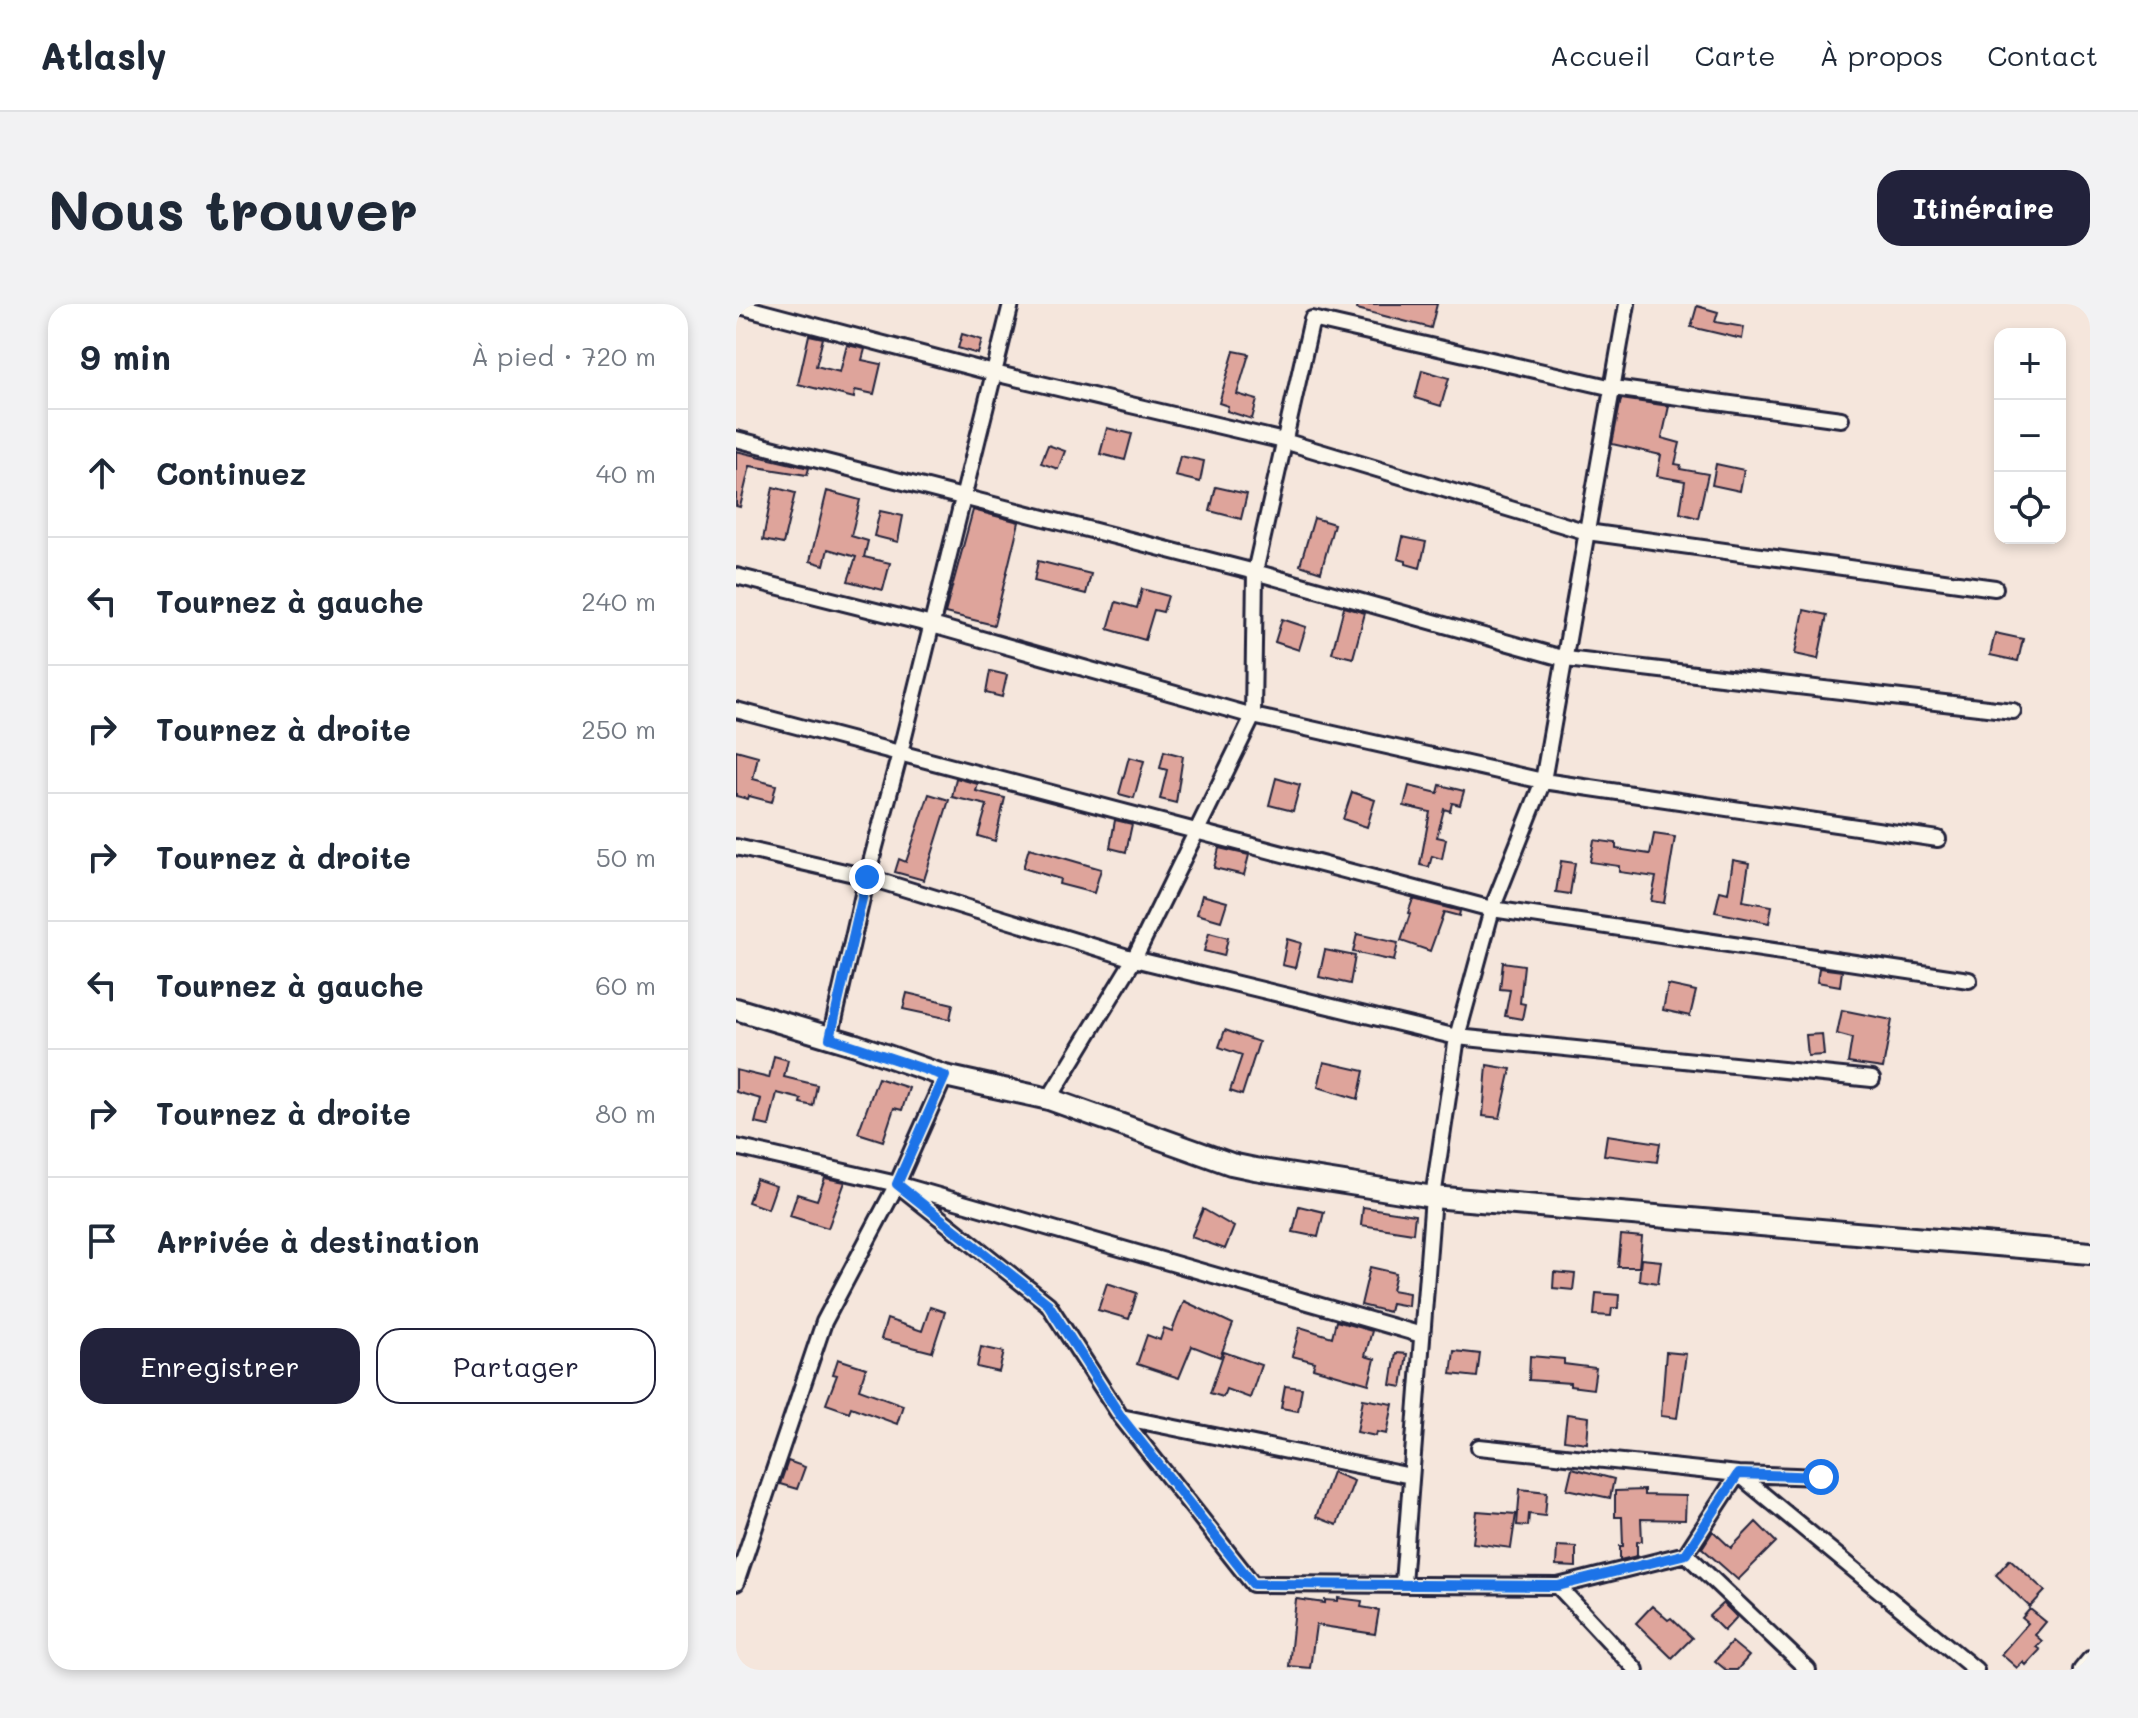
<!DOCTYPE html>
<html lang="fr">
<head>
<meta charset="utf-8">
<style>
  body { margin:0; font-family:Mali,sans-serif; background:#f2f2f3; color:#1f2937 }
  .controls { position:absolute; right:24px; top:24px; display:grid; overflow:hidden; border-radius:16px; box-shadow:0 4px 12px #0003 }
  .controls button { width:72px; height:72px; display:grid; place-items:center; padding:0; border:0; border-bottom:2px solid #e0e1e3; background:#fff; color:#1f2937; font:40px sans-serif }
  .stop { position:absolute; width:24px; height:24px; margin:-18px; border:6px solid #1a73e8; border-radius:50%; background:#fff }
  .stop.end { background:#1a73e8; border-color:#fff; box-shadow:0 2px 8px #0008 }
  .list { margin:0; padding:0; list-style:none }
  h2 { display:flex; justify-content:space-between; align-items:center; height:104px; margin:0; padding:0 32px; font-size:34px }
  h2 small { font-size:26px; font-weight:400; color:#747a83 }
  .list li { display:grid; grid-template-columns:52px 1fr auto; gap:24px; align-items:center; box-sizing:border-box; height:128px; padding:0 32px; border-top:2px solid #e0e1e3 }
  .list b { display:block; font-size:30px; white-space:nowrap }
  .list em { font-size:26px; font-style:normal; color:#747a83 }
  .actions { display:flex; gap:16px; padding:24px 32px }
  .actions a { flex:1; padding:18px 0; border:2px solid #22223b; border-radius:24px; text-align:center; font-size:28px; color:#22223b }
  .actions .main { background:#22223b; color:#fff }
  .icon { flex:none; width:44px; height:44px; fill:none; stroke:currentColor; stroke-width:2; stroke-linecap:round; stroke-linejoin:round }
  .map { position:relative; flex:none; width:1354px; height:1366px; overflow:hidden; border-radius:24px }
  header { display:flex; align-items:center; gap:48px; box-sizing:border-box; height:112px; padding:0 40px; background:#fff; border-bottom:2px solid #e0e1e3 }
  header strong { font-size:38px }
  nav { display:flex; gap:44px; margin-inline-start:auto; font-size:28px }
  .intro { display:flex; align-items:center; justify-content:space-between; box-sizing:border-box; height:192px; padding:0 48px }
  h1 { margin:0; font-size:56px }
  .button { padding:20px 36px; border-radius:24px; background:#22223b; color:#fff; font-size:28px; font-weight:700 }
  main { display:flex; gap:48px; padding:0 48px }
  aside { flex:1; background:#fff; border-radius:24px; box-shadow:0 4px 12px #0003 }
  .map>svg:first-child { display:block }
</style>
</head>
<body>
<header>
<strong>Atlasly</strong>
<nav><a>Accueil</a><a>Carte</a><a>À propos</a><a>Contact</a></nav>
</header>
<div class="intro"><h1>Nous trouver</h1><a class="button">Itinéraire</a></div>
<main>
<aside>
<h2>9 min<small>À pied · 720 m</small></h2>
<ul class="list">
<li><svg class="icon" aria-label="ahead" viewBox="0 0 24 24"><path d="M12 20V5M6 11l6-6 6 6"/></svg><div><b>Continuez</b></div><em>40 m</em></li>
<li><svg class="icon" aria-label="left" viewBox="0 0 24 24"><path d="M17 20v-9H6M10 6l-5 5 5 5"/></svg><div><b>Tournez à gauche</b></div><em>240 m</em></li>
<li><svg class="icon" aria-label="right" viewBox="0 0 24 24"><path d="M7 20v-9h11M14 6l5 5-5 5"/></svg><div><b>Tournez à droite</b></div><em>250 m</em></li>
<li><svg class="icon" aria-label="right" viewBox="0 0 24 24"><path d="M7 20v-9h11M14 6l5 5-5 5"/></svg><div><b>Tournez à droite</b></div><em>50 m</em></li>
<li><svg class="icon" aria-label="left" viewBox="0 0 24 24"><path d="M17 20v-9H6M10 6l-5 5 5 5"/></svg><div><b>Tournez à gauche</b></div><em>60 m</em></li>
<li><svg class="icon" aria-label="right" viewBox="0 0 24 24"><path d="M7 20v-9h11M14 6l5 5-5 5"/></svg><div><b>Tournez à droite</b></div><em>80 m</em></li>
<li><svg class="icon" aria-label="arrive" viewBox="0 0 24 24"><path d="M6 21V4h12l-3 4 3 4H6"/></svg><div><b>Arrivée à destination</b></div></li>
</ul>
<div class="actions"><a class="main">Enregistrer</a><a>Partager</a></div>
</aside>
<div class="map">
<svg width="1354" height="1366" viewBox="0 0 1354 1366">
  <rect width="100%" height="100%" fill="#f5e6dc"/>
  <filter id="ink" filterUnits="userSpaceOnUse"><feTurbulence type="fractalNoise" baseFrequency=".0125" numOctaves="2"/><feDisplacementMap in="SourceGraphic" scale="16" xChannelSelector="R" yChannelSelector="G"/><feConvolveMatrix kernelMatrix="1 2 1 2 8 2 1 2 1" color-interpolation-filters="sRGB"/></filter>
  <g filter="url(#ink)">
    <path fill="#dea49b" stroke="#22223b" stroke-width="2" d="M622,0H701L695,24L621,5Z
      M961,2L982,8L979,18L1008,23L1006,35L955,23Z
      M226,30L246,36L242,50L222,44Z
      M73,31L87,34L80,62L104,68L111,41L129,45L126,56L145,60L138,90L119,86L118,94L62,80Z
      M498,47L513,50L501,90L521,96L516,115L491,107L492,102L483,99Z
      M686,66L713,74L705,102L679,94Z
      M885,95L933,102L926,134L944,139L939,160L945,161L944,165L972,170L962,214L944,209L949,177L921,172L925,151L876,140Z
      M371,124L396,130L389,156L364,150Z
      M312,141L329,147L322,165L305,159Z
      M0,147L73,164L71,171L14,162L4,203L0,202Z
      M444,152L468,157L464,178L439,172Z
      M980,160L1008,166L1004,187L976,181Z
      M37,183L59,189L47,240L27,236Z
      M480,183L511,190L505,215L474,207Z
      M91,187L124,196L115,232L132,237L128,253L154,259L147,286L112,277L120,253L92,245L88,261L74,257Z
      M237,206L283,218L258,321L209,309Z
      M144,207L167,212L162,238L138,232Z
      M578,214L598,220L585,268L564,261Z
      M667,233L690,238L684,264L670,260V257L662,255Z
      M302,257L355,270L350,290L298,277Z
      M406,285L432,292L427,308L418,306L409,336L372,325L380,298L401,304Z
      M608,303L629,309L617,354L596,349Z
      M1068,306L1091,311L1082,355L1059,350Z
      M546,315L570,323L563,346L539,338Z
      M1259,329L1287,335L1282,357L1254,351Z
      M254,367L271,371L266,393L250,389Z
      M0,446L22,452L17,475L40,481L36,498L13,492L12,495L0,492Z
      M428,447L447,452L440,499L424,495L431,466L424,464Z
      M393,453L408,457L398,494L383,490Z
      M220,474L242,480L240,487L269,494L259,537L242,532L251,501L216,493Z
      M540,474L564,481L557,507L533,501Z
      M704,481L728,487L724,501L716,499L714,507L708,505L701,533L710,535L706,555L696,552L693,563L684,561L694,508L668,502L673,482L702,489Z
      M616,488L639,496L631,523L607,515Z
      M193,490L213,496L188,576L159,568L163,555L170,558Z
      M379,516L396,520L390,548L374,544Z
      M918,530L939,533L928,599L915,597L920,573L883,568V562L854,558L858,536L880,539V545L914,550Z
      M293,544L365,565L358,589L323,580L324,575L287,564Z
      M483,544L513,551L508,571L478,564Z
      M997,556L1013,559L1007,597L1036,602L1033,619L979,608L984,587L992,589Z
      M825,557L839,559L834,590L820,588Z
      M466,591L491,598L485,617L461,610Z
      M677,595L724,607L723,612L708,608L694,647L665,637L674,610L672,609Z
      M473,629L492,634L488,652L468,647Z
      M621,630L662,639L658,657L617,648Z
      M551,635L565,639L559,664L546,661Z
      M589,646L619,652L614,680L583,673Z
      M767,658L788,661L784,699L789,700L786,715L769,712L774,686L764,685Z
      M1083,664L1106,667L1104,682L1081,678Z
      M932,681L960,687L954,712L927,706Z
      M171,689L217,700L214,715L167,705Z
      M1106,706L1156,716L1147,764L1112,759L1116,734L1101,730Z
      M489,726L523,738L506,791L494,787L506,751L483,743Z
      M1086,730L1088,751L1072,752L1070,731Z
      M38,752L52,756L48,773L81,781L77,802L64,799L65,795L41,789L33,822L19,819L25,795L0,788V766L33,774Z
      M588,758L628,767L622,795L582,783Z
      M751,761L775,765L764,814L747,812Z
      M142,774L173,784L166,806L158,804L147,837L122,829Z
      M871,831L924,839L921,858L868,851Z
      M89,874L109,878L92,924L54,912L61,890L81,896Z
      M20,875L40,882L32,905L12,898Z
      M563,902L588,908L582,933L557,928Z
      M627,903L679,911L677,929L625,921Z
      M467,905L498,923L489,945L455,933Z
      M885,931L906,933L903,963H882Z
      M905,955L925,957L922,979L903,976Z
      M634,963L660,969L656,986L673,989L672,1002L655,999L653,1008L625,1001Z
      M818,968L839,970L837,986L817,984Z
      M371,979L401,989L393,1015L362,1006Z
      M860,989L883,991L882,1004H876L875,1012L858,1011Z
      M448,997L497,1020L484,1053L456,1042L443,1074L401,1060L411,1031L424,1036L428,1024L436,1027Z
      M194,1003L209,1008L196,1048L145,1035L151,1015L186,1027Z
      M600,1017L636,1027L629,1052L639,1055L633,1080L577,1064L579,1058L556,1052L564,1023L596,1033Z
      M245,1043L268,1048L263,1068L241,1063Z
      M718,1047L744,1050L741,1073L715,1070Z
      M488,1048L525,1061L514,1094L490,1085L487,1093L474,1089Z
      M930,1048L950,1050L941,1114L925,1112Z
      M660,1049L671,1050L666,1083L655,1081Z
      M794,1052L828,1055V1060L860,1064L857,1085L834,1082V1079L793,1076Z
      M102,1055L130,1064L123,1085L167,1101L161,1120L115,1103L113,1108L90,1100L101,1071L97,1070Z
      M549,1082L566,1084L562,1107L545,1104Z
      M627,1095L657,1100L651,1130L641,1128L640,1132L621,1128Z
      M831,1110L853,1113L851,1139L828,1136Z
      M52,1157L69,1163L61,1185L44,1180Z
      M836,1164L878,1175L874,1194L831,1185Z
      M596,1168L618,1177L601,1221L580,1213Z
      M784,1185L811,1188L809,1212L793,1210L792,1222L781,1221Z
      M908,1186V1191L950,1192L949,1216L905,1215L906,1237L901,1238V1252L884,1256V1242H887L886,1213H879V1187Z
      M741,1207L780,1210L775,1244L737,1239Z
      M1020,1218L1040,1238L1002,1276L966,1244L977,1227L995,1244Z
      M821,1242L840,1243V1263L820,1262Z
      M1274,1255L1309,1287L1294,1303L1260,1271Z
      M602,1294L626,1297L625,1303L643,1306L639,1330L580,1321L574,1364L553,1362L560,1295L589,1299V1296L602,1297Z
      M987,1299L1001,1313L988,1327L973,1312Z
      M916,1302L932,1316L935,1314L956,1334L936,1354L900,1319Z
      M1294,1305L1310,1318L1299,1331L1306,1337L1300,1343L1304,1346L1290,1361L1287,1358L1281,1364L1265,1350L1292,1319L1286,1314Z
      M996,1338L1013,1352L1001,1366H990L979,1357Z"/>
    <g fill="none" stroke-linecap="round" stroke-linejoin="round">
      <defs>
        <path id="minor" d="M0,1L258,69L548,137L851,228L1259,284
          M0,135L519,268L830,355L1277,407
          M0,272L196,321L517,412L807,477L1202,535
          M0,406L756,605L1233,676
          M0,543L131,573L398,655L721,733L1136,775
          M94,734L131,573L164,449L275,0
          M313,795L398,655L517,412L519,268L576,15L877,84L1105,115
          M0,843L161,880L686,1031
          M161,880L312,1000L385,1113L517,1280L822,1282L950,1250L1002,1170L1240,1366
          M385,1113L675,1172
          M743,1143L1002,1170L1085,1173
          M950,1250L1072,1366
          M0,1279L88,1018L161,880L209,772
          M667,1279L697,893L721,733L756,605L807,477L891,0
          M822,1282L900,1366
          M1345,1366L1354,1355"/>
        <path id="secondary" d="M0,705L120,741L209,772L313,795L495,860L519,865L697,893L1354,949"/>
      </defs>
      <use href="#minor" stroke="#22223b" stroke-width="20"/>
      <use href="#secondary" stroke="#22223b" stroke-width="26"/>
      <use href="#minor" stroke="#fbf7ec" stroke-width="14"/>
      <use href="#secondary" stroke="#fbf7ec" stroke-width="20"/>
    </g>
  </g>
  <g fill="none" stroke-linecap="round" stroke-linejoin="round" filter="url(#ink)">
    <path stroke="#1a73e8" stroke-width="10" d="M131,573L94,734L209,772L161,880L312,1000L385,1113L517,1280L822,1282L950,1250L1002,1170L1085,1173"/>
  </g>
</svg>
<div class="controls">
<button>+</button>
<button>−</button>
<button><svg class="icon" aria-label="locate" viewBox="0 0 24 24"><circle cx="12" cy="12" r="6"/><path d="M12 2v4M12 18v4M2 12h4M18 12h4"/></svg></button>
</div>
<div class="stop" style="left:1085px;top:1173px"></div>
<div class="stop end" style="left:131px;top:573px"></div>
</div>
</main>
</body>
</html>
